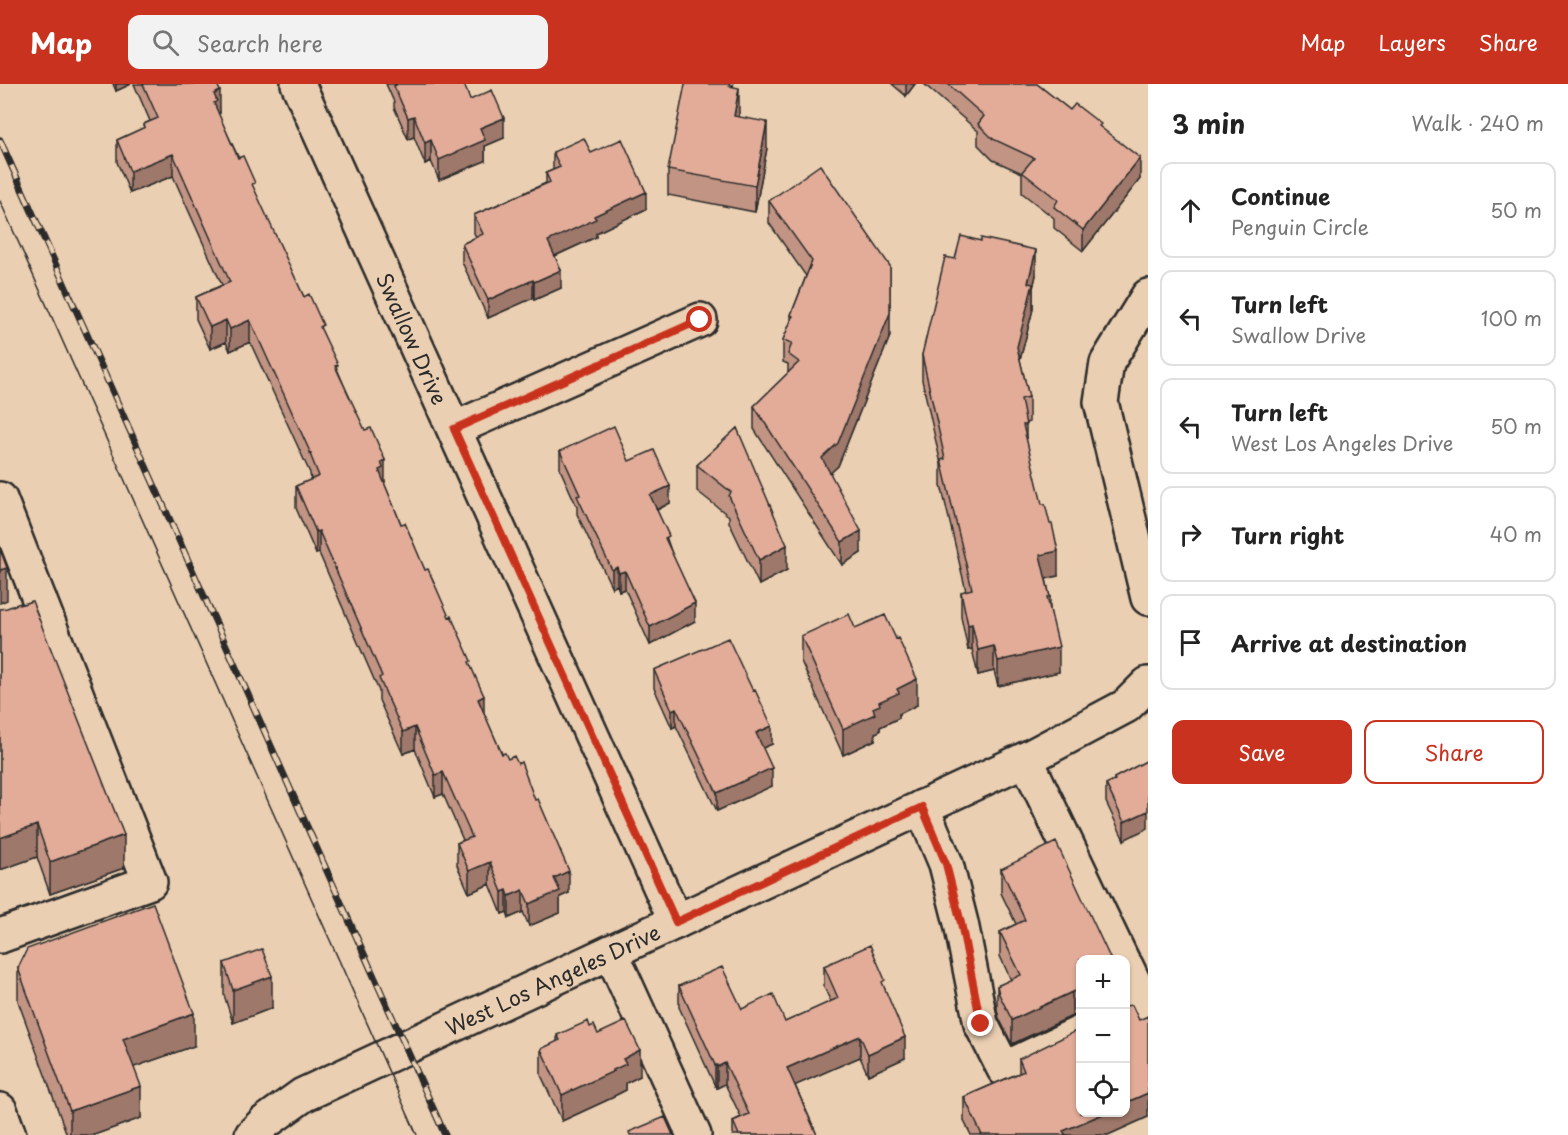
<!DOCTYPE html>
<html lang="en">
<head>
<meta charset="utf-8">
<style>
  body { margin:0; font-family:"Playpen Sans",sans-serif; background:#f2f2f2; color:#222 }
  .controls { position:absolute; right:18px; bottom:18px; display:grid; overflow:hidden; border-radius:12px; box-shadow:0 2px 4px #0004 }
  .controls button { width:54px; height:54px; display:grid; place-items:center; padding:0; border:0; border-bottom:2px solid #e0e0e0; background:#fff; color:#222; font:30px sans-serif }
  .stop { position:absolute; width:18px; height:18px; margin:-14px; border:4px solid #c8321e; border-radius:50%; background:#fff }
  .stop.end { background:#c8321e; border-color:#fff; box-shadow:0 2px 6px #0008 }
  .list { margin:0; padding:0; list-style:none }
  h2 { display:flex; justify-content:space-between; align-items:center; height:78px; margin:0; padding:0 24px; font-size:26px }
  h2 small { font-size:20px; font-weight:400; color:#767676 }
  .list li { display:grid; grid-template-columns:39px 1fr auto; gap:18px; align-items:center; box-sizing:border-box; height:96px; margin:0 12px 12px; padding:0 12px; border:2px solid #e0e0e0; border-radius:12px }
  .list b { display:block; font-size:22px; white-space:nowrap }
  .list p { margin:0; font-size:20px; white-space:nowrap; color:#767676 }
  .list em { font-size:20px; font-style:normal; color:#767676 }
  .actions { display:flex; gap:12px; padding:18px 24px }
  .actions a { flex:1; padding:14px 0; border:2px solid #c8321e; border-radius:12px; text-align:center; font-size:21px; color:#c8321e }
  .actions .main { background:#c8321e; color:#fff }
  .icon { flex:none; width:33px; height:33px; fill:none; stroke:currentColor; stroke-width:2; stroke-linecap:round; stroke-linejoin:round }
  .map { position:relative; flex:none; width:1148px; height:1051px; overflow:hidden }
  header { display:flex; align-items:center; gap:36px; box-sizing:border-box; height:84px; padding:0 30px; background:#c8321e; color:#fff }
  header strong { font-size:28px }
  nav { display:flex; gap:33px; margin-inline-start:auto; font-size:21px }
  .search { width:420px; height:54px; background:#f2f2f2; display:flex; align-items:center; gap:15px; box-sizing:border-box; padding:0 21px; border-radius:12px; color:#767676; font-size:22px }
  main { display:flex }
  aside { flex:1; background:#fff }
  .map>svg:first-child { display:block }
</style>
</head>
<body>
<header>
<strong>Map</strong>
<div class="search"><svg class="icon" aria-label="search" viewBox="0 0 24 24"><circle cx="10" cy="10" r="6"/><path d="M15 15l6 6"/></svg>Search here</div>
<nav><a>Map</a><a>Layers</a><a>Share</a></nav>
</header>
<main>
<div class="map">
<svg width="1148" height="1051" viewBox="0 0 1148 1051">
  <rect width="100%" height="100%" fill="#ebcfb2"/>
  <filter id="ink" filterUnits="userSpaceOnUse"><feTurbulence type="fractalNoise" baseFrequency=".0167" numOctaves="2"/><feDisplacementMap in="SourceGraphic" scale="12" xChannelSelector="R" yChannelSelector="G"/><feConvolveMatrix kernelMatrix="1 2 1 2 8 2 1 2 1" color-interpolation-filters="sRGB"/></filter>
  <g filter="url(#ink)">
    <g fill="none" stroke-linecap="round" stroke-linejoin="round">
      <defs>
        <g id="minor">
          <path id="s1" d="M298,0L676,838"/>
          <path d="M1148,212L1107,279L1101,318L1148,514"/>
          <path d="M454,345L700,236"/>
          <path d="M0,415L150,798L0,852"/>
          <path d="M1026,675L1122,876"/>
          <path d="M922,723L946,780L961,839L981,940L1004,985L1080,949"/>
          <path d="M611,868L694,1051"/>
          <path d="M1126,882L1144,920L1126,928"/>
          <path d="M0,1026L9,1051"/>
          <path id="s2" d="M252,1051L264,1039L303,1011L1026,675L1126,622L1148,600"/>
        </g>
      </defs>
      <use href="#minor" stroke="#2b2b2b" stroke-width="38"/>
      <use href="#minor" stroke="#ebcfb2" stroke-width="33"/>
      <path stroke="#2b2b2b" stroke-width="1.5" d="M0,117L417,1051"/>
      <defs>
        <path id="rail" d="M0,56L445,1051"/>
      </defs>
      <use href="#rail" stroke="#2b2b2b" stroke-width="7"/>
      <use href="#rail" stroke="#ebcfb2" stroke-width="4.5" stroke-dasharray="14" stroke-linecap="butt"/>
    </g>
    <path fill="#c29484" stroke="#2b2b2b" stroke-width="1.5" d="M113,0H131L116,7Z
      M134,0H217L220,29L218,30L304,213L323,250L338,287L385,398L384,399L401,440L425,486L471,583L484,630L502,670L569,809L560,813V829L529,842L523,828L509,834L507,828L502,830L490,800L469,809L457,781V759L463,756L443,710L435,713L415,665L403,670L379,616V607L319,469L316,470L296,424V402L311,396L310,389L250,258L230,267L226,258L210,265L196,235V213L222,201L173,92L130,109L117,78V56L144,44V40L150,37Z
      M386,0H464L470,16L504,54L485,62V77L439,96L431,77L425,80L414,53L408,55L394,23V18Z
      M733,0L739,30V33L767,64L755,128L668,111V86Z
      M892,0H915L906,12Z
      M924,0H1037L1070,26L1101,44L1140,95L1083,167L1054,144V134L1022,109V89L993,76L978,61V47Z
      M553,68L591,69L646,125L596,149V153L555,172L561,204L534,216L533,214L488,234L462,178V160L476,153L474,149V131L546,99V89L553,86Z
      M769,117L890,252L838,382L830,389L861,469L842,481L754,345V322L788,289V280L783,278V256L791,237V231L806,192L769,139Z
      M981,157L1036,191L1033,204V225L1020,276L1029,313V338L1026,339V355L1058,492L1046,495L1050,513V525L1059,588L998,602L994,587L978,591L972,565L968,566L961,533V508L966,507L941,401V380L922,296V271L955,175Z
      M737,344L787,486L759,501L729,438V432L697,407V381Z
      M560,367L629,377L670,419L657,426L695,537L650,561L625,505L619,507L617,501L612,504L577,430V423L560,385Z
      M0,525L124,784L50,810L37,773L0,786Z
      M855,544L917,621L899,630V634L880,643V647L875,649V656L843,671L801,577V552Z
      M654,586L772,660L762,664L772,702L717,727L676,642L672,644L654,604Z
      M1148,676L1124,756L1106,718V700L1114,696V694Z
      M1001,785L1080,876V930L1072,932L1012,960L999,934L997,926V902L1011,896L1000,872V848L1016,840L1001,809Z
      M224,879L272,924L233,939L224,911Z
      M824,882L885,905L905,974L868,991L860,973L795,1001L817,1051H733V1037L741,1033L725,1000L717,1004V1002H715L679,923V902L742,925L785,938L831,918L824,903Z
      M18,884L194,962L134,983L141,1034L94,1051H67L18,917Z
      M590,943L640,992L626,999V1006L614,1012V1013L562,1037L541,991V965L557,958V951Z
      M1019,975L1148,1033L1108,1051H971L964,1037V1013L1019,989Z"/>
    <path fill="#9e786b" stroke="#2b2b2b" stroke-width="1.5" d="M116,0H131L116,7Z
      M906,0H915L906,12Z
      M739,4V30L734,58V32Z
      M220,7V29L217,30L214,41V10Z
      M414,32V53L408,55V34Z
      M504,34V54L485,62V77L439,96V76L480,44Z
      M767,38V64L755,128V102Z
      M431,56V77L425,80V59Z
      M173,70V92L130,109V87Z
      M1140,74V95L1083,167V146Z
      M646,108V125L596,149V153L548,175V157L594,132Z
      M1036,166V191L1033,204V225L1017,288V263L1028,199Z
      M890,182V252L838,382L822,397V374Z
      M561,186V204L534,216V198Z
      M533,196V214L488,234V216Z
      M226,236V258L210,265V243Z
      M250,236V258L230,267V245Z
      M385,376V398L383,399L379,386L381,378Z
      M670,402V419L650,429V411Z
      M319,447V469L316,470V448Z
      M861,447V469L842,481V458Z
      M787,461V486L759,501V476Z
      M1058,467V492L1040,496V471Z
      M617,483V501L612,504V486Z
      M7,484V516L0,519V486Z
      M625,487V505L619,507V489Z
      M695,519V537L650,561V543Z
      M972,540V565L968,566V541Z
      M994,562V587L978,591V566Z
      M1059,563V588L998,602V577Z
      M917,595V621L899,630V634L880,643V647L875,649V656L843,671V645L873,624L879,618L897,605Z
      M484,612V634L478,615Z
      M676,624V642L672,644V626Z
      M772,642V660L756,667V649Z
      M415,643V665L403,670V648Z
      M772,684V702L717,727V709Z
      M443,688V710L435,713V691Z
      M1148,727V744L1124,756V738Z
      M37,741V773L0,786V754Z
      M124,751V784L50,810V778Z
      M490,778V800L469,809V787Z
      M569,787V809L560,813V829L529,842V820L554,794Z
      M507,806V828L502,830V808Z
      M523,806V828L509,834V812Z
      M272,892V924L233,939V906Z
      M1072,908V932L1012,960V936Z
      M194,929V962L123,987V955Z
      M860,952V973L787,1005V984Z
      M905,953V974L868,991V970Z
      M640,966V992L626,999V1006L614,1012V1013L562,1037V1011L613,986L623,975Z
      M725,979V1000L717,1004V983Z
      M715,981H717V1002H715Z
      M141,1002V1034L94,1051H70V1027Z
      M1148,1009V1033L1108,1051H1063V1047L1105,1029H1125V1019Z"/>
    <path fill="#e2ac99" stroke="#2b2b2b" stroke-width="1.5" d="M143,0H217L220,7L214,10L217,17L214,19L238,74L243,72L255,99L252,100L304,213L309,210L323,241L320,243L338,281L335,282L365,346L371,344L385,376L381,378L383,384L379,386L401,440L405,439L425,486L428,485L449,533L451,532L471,577L469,578L484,612L478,615L502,670L505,669L508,675L514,672L518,680L521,678L535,716L538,715L569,787L554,794L560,807L529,820L523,806L509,812L507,806L502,808L490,778L469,787L457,759L472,753L443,688L435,691L415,643L403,648L379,594L382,592L319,447L316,448L296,402L319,392L310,370H311L250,236L230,245L226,236L210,243L196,213L230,198L173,70L130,87L117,56L145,43L144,40L158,34Z
      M395,0H464L470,16L492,6L504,34L480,44L485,56L439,76L431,56L425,59L414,32L408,34L394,2L396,1Z
      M685,0H730L729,2L739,4L734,32L767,38L755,102L668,86Z
      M948,0H1037L1070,26L1075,20L1101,40L1099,42L1140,74L1083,146L1054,123L1058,116L1022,88L1034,74L993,55L978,40L984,32Z
      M584,54L591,69L622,55L646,108L594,132L596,135L548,157L561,186L534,198L533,196L488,216L462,160L483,150L474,131L550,98L546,89L560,83L553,68Z
      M820,81L890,182V229L838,359L822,374L861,447L842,458L754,322L799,278L788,270L792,259L783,256L793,232L791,231L812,177L769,117Z
      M961,152L981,157V154L1036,166L1028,199L1033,200L1017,263L1029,313L1021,315L1026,341H1023L1042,420H1045L1050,440H1052L1058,467L1040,471L1050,513H1047L1059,563L998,577L994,562L978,566L972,540L968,541L961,508L972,505L941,376L945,375L922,271L945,173L955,175Z
      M614,342L629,377L654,366L670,402L650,411L669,452L665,454L695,519L650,543L625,487L619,489L617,483L612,486L577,412L580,411L560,367Z
      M737,344L787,461L759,476L729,412L731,408L697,381Z
      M0,465L7,484L0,486Z
      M32,517L124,751L50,778L37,741L0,754V525L7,524L20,519V521Z
      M849,530L855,544L885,531L896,555L898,554L917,595L897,605L899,609L879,618L880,621L873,624L875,630L843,645L801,552Z
      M728,554L753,607L755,606L772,642L756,649L772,684L717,709L676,624L672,626L654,586Z
      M1148,676V727L1124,738L1106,700L1115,696L1114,694Z
      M1056,758L1111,876H1080V906L1072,908L1012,936L999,910L997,902L1021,891L1000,848L1025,836L1001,785Z
      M153,819L194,929L123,955L141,1002L70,1027L18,884L27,865Z
      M870,861L885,896L882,898L905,953L868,970L860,952L787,984L817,1051H739L733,1037L749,1030L725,979L717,983V981H715L679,902L722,883L742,925L773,910L785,938L838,914L824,882Z
      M262,865L272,892L233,906L224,879Z
      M1132,921L1139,936L1148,932V1009L1125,1019V922Z
      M588,937L590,943L594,941L598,950L626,937L640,966L623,975L626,980L613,986L614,987L562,1011L541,965L560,956L557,951Z
      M1080,945V1029H1105L1063,1047L1066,1051H982L964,1013L1024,987L1019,975Z
      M665,1033L673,1051H630L629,1048Z"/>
  </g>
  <g fill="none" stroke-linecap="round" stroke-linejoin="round" filter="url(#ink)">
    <path stroke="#c8321e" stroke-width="8" d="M700,236L454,345L676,838L922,723L946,780L961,839L981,940"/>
  </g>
  <g text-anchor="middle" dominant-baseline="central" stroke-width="4.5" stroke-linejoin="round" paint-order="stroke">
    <g font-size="21" fill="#2b2b2b" stroke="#ebcfb2">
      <text stroke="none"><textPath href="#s1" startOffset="279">Swallow Drive</textPath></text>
      <text stroke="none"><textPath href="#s2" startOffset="340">West Los Angeles Drive</textPath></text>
    </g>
  </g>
</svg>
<div class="controls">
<button>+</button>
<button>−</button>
<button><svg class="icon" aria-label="locate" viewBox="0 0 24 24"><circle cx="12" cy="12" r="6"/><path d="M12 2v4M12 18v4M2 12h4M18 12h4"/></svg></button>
</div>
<div class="stop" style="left:700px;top:236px"></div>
<div class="stop end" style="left:981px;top:940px"></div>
</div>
<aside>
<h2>3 min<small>Walk · 240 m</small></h2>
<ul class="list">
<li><svg class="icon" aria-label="ahead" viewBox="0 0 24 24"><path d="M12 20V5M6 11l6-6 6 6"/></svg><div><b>Continue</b><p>Penguin Circle</p></div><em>50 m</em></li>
<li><svg class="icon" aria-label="left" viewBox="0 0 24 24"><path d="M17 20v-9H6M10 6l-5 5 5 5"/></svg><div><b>Turn left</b><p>Swallow Drive</p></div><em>100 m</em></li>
<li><svg class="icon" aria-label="left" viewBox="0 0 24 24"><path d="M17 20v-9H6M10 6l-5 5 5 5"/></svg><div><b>Turn left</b><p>West Los Angeles Drive</p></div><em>50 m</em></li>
<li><svg class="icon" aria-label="right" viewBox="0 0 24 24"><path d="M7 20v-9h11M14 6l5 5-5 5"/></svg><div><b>Turn right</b></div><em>40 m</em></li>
<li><svg class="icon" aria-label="arrive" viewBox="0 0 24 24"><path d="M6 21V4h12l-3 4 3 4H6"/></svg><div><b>Arrive at destination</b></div></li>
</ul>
<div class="actions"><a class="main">Save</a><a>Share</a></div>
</aside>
</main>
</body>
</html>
